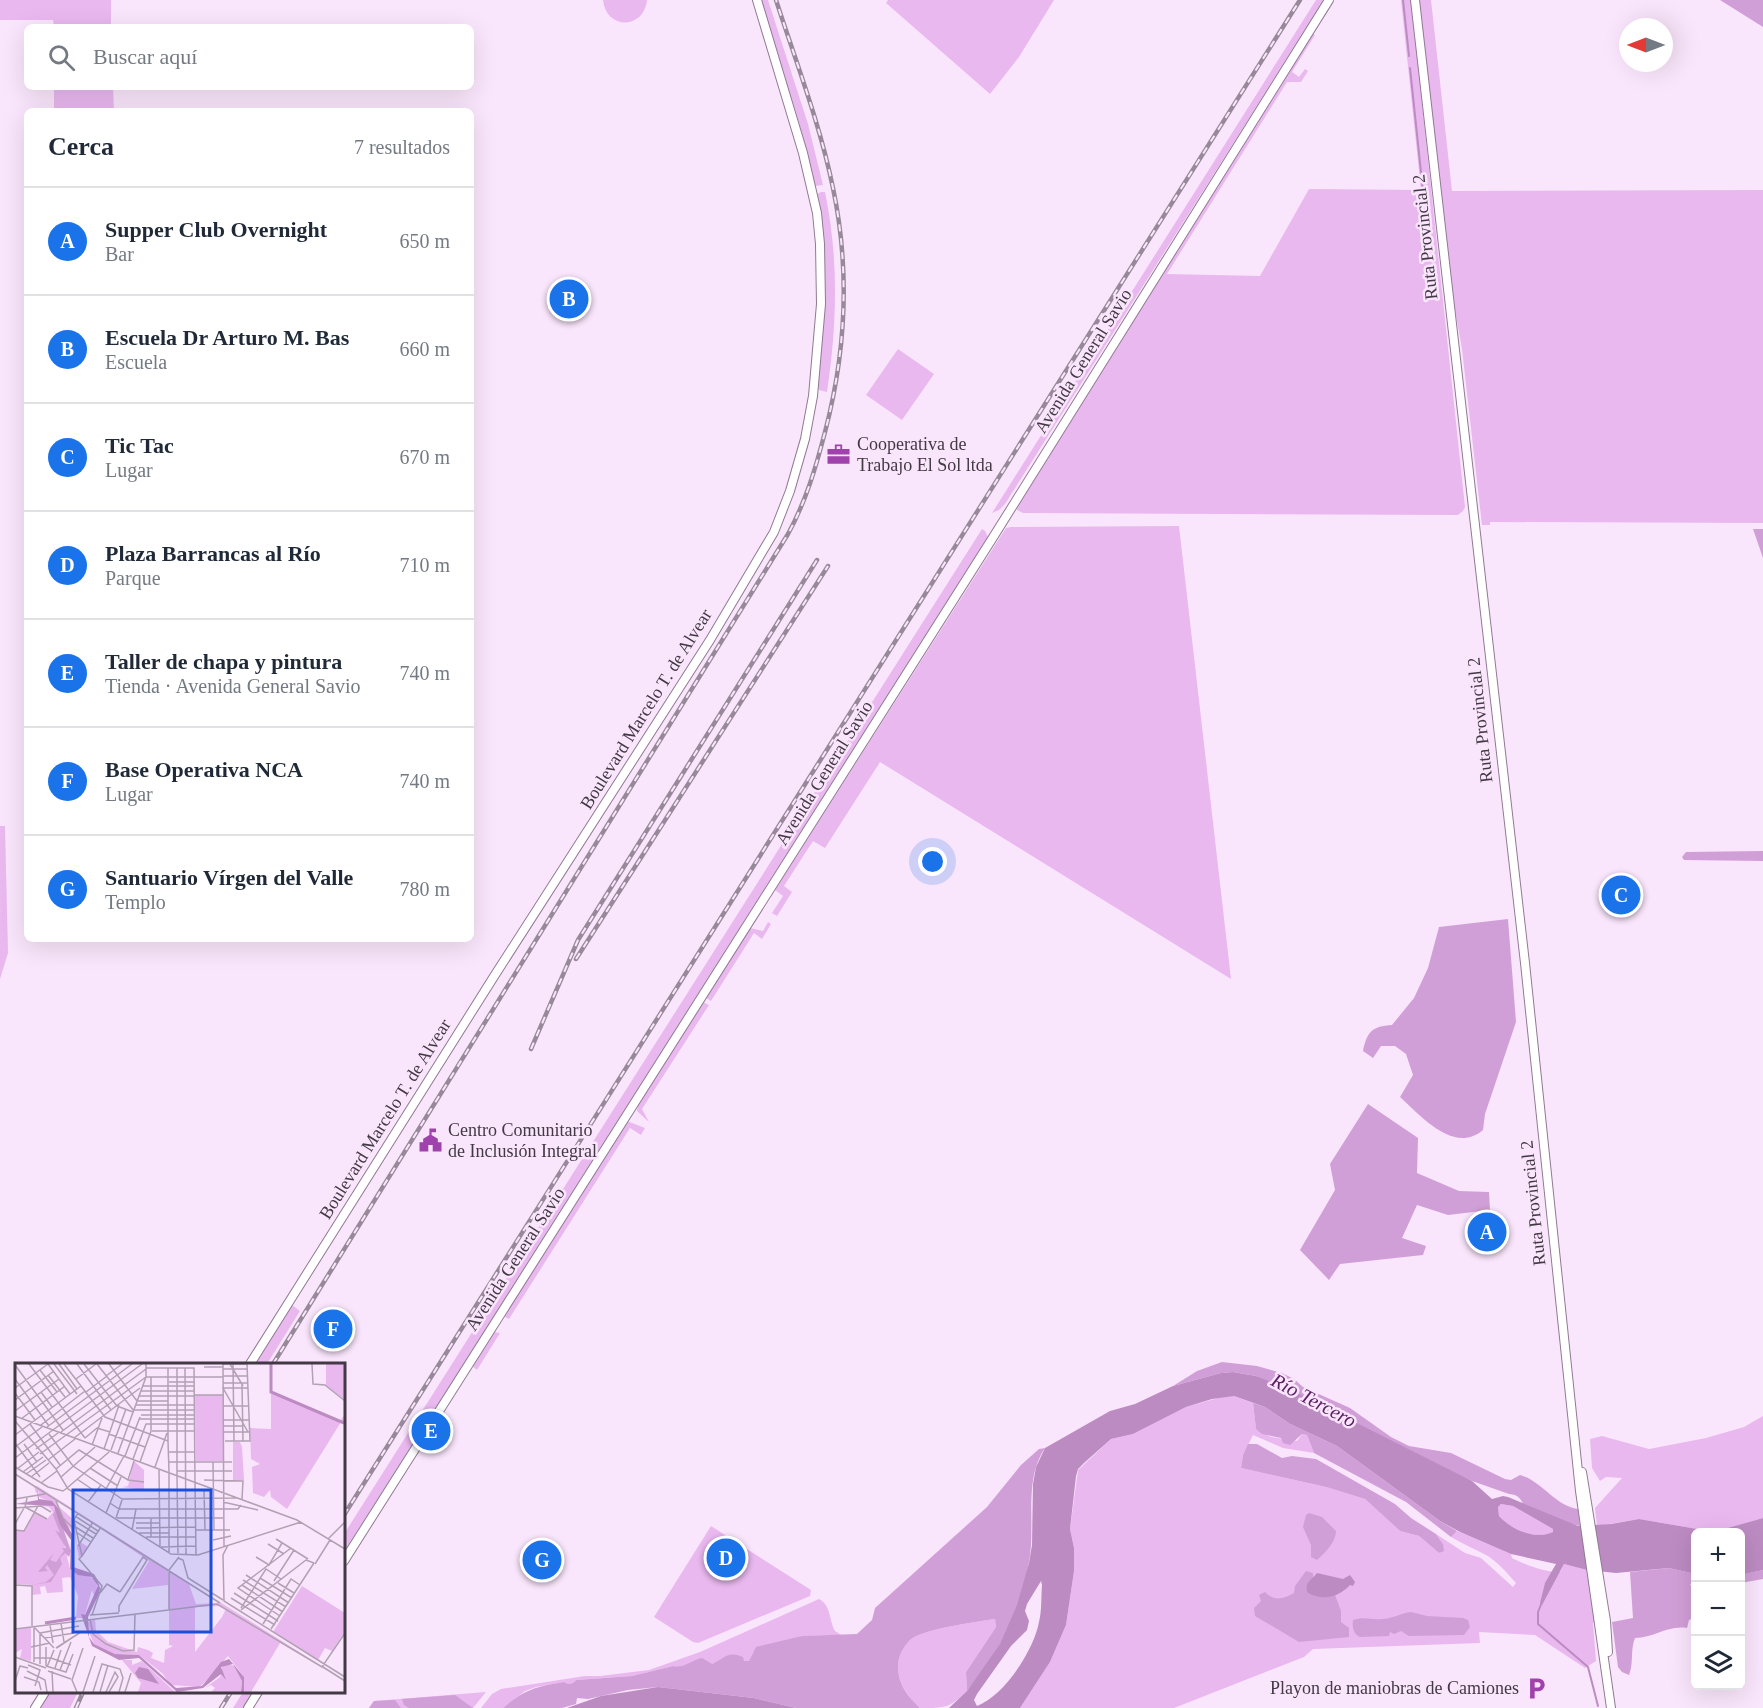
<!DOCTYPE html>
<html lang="es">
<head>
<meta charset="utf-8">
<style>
  body { margin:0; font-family:Georgia,serif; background:#f6f6f7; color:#1f2937 }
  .controls { position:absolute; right:18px; bottom:18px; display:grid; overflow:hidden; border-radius:9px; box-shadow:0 6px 24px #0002 }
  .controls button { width:54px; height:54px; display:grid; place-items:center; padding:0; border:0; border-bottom:2px solid #e0e1e3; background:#fff; color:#1f2937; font:30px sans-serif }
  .compass { position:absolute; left:1619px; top:18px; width:54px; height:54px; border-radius:50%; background:#fff; box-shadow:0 6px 24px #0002; rotate:270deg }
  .you { position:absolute; left:933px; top:862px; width:21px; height:21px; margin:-15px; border:4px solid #fff; border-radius:50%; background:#1a73e8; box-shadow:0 0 0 9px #1a73e833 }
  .badge { display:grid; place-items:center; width:39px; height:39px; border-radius:50%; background:#1a73e8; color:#fff; font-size:20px; font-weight:700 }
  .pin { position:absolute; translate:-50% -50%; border:3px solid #fff; box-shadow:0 2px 6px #0006 }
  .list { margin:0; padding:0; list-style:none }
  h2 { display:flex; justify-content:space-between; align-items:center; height:78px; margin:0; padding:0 24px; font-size:26px }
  h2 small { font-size:20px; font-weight:400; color:#747a83 }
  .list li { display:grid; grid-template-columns:39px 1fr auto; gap:18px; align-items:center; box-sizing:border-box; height:108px; padding:0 24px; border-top:2px solid #e0e1e3 }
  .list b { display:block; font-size:22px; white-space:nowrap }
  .list p { margin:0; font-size:20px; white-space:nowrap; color:#747a83 }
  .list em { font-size:20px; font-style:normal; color:#747a83 }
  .icon { flex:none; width:33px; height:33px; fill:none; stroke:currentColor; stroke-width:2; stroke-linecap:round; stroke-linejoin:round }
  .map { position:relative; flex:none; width:1763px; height:1708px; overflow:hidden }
  .search { position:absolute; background:#fff; box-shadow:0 6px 24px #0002; left:24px; top:24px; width:450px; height:66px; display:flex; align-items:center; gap:15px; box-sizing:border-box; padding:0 21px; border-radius:9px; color:#747a83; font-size:22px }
  .panel { position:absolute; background:#fff; box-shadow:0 6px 24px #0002; left:24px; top:108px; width:450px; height:834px; border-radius:9px }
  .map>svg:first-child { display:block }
</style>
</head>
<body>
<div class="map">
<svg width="1763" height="1708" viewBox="0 0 1763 1708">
  <rect width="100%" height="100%" fill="#fae6fc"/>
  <path fill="#e9b8ef" d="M0,0H111V27H54L53,20H0Z
    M603,0H647C644,30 606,30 603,0Z
    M761,0H768L808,124L823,185L815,186L800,126Z
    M888,0H1054L1019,57L990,94L886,3Z
    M1316,0H1324L1005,504L999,510L992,513Z
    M1401,0H1411L1465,507L1463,511L1458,515L1023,513L1017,510V507L1312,33L1315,35L1292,72L1299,77L1305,69L1308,71L1301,82H1287L1167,274L1260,276L1309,189L1421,190Z
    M1419,0H1431L1452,191L1763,190V523L1490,522V525H1482L1462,349L1453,299Z
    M54,87H113L114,111H54Z
    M821,192H825C839,259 837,325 827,392L819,390L818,385C824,320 830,258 817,194Z
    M898,349L934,374L902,420L866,395Z
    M1179,526L1231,979L880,762L825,848L813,841L784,886L792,892L777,916L772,913L783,896L775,890L1006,528L1011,527Z
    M982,529L985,531L988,537L344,1552V1534Z
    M0,826H5L8,953L0,979Z
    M768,922L771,924L762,939L754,933L711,1001L706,998L750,928L763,931Z
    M703,1002L709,1005L642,1109L649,1122L637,1111L638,1105Z
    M627,1121L645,1128L641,1135L630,1128L509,1319L503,1316Z
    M292,1305L300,1311L267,1364H254Z
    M494,1332L500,1333L477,1370L472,1366Z
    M1225,1396H1234L1253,1403L1256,1429L1271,1437L1297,1441L1302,1434L1307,1435L1314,1453L1283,1448L1253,1435L1243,1455L1241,1468L1326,1487L1365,1499L1400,1531L1419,1536L1439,1553L1443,1544L1436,1534L1465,1553L1481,1558L1513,1587L1516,1583C1507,1573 1498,1562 1486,1555C1475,1549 1463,1544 1451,1537L1457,1531L1511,1554L1512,1558C1523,1564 1547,1573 1560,1572L1564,1564L1587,1570L1595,1622L1593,1623L1596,1661L1585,1668L1535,1635L1479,1632L1480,1643L1313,1649L1304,1657L1174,1708H1020L1050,1662L1066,1625L1074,1571V1548L1070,1529L1078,1470L1111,1439L1133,1434L1186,1407Z
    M1763,1416V1518L1724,1529L1709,1531L1639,1519L1597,1526L1595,1508L1622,1478L1606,1477L1600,1481L1592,1468L1590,1439L1602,1436L1649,1449L1706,1438L1744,1427Z
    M1501,1504L1513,1506L1553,1529L1554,1532C1535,1540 1512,1530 1499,1516L1498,1507Z
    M711,1526L811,1590L810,1596L698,1643L693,1642L654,1617Z
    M819,1599C831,1605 829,1620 835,1631L841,1635L802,1636L753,1653L749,1662H717L712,1664L686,1665L679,1668L673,1666L632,1676L576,1680L573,1683L568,1684L564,1682L536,1687L525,1691L503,1708H481L492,1694L501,1689L585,1676H600L649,1670L700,1652Z
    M995,1619L996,1627L966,1672L967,1691C949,1708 947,1708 920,1708C907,1696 897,1682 898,1664C899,1655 903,1646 910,1640C922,1629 977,1622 995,1619Z
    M49,1692H78L70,1708H39Z
    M243,1692H254L244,1708H233Z
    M486,1692L473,1708H369L374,1701Z"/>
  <path fill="#d19fd7" d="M1720,0H1763V27Z
    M1753,529H1763V558Z
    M1763,851V861L1684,860L1682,857L1686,852Z
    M1508,919L1516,1022L1485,1114L1483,1130C1454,1155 1420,1115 1400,1097L1413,1075L1406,1054L1395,1046H1381L1373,1058L1363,1051C1367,1032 1372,1026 1392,1025L1414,998L1428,968L1439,927Z
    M1368,1104L1418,1138L1417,1173L1459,1191L1489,1192L1490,1210L1448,1215L1417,1205L1402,1238L1426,1246L1423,1255L1340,1264L1329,1280L1300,1250L1335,1190L1330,1164Z
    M1222,1362L1257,1366L1282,1373L1294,1379L1303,1387L1350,1408L1391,1437L1409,1446L1451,1453L1505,1479L1511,1480L1520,1475C1542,1481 1555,1506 1578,1509L1580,1526L1567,1523L1523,1504C1521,1498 1516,1494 1509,1494L1472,1481L1438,1466L1321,1405L1256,1376L1233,1372L1221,1373L1173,1386L1197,1371Z
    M1253,1403L1265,1407L1290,1424L1337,1446L1440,1521L1457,1531L1451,1537L1406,1502L1314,1453L1307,1435L1302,1434L1290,1445L1283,1443L1281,1438L1262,1434L1256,1429Z
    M1248,1444H1257L1282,1458L1292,1456L1316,1459L1395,1504L1411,1518L1436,1534L1443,1544L1444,1551L1439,1553L1419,1536L1400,1531L1365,1499L1326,1487L1241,1468L1243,1455Z
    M1045,1448C1023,1480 1036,1526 1029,1562C1024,1589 1014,1621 1000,1645C990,1661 978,1676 967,1691L966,1672L996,1627L995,1619C977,1622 922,1629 910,1640C903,1647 899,1655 898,1664C897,1683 907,1696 920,1708H796L754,1698L658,1687L628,1690L588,1699L577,1698L576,1704L562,1708H503C524,1690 537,1686 564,1682L568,1684L573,1683L576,1680L632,1676L673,1666C684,1669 691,1660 702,1658L712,1664C724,1659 727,1650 743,1657L744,1661H749L756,1647L802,1636L857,1634L872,1620L875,1608L987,1507L1021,1465L1039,1449Z
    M1309,1513L1322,1517L1336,1531C1336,1542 1325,1553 1317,1560L1311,1557V1545L1303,1527L1306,1515Z
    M1669,1568L1695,1574V1581L1694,1580L1690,1585L1695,1587V1617L1689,1620L1687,1628C1667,1625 1654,1638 1635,1638C1630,1650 1634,1663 1629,1675L1622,1672L1618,1667L1612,1622L1633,1618L1630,1572Z
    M1763,1570V1579L1741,1583V1575Z
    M1306,1571L1313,1573V1580L1334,1592L1341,1611V1622L1349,1628V1637L1299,1642L1255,1616L1254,1608L1261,1601L1259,1595L1265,1592C1275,1602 1283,1599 1294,1593L1295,1586Z
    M1411,1612L1427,1616L1463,1618L1468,1620L1470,1627L1464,1635L1409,1636L1401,1631L1394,1634L1390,1632L1389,1636L1360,1637C1353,1634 1352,1626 1353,1620C1364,1616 1371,1620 1382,1619C1392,1619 1401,1613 1411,1612Z
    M455,1695L473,1708H409L404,1705L402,1699Z
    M395,1700L401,1708H369L374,1701Z"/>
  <path fill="#bc8bc2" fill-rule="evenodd" d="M1233,1372L1256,1376L1289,1389L1472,1481L1492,1499L1503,1496L1508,1497L1578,1526L1611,1524L1639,1519L1709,1531L1724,1529L1763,1518V1570L1741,1575L1740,1532H1696L1695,1574L1669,1568L1616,1573L1587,1570L1564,1564L1542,1605L1540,1603L1545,1583L1556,1564L1511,1554L1460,1532L1440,1521L1337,1446L1290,1424L1265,1407L1234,1396L1212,1399L1186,1407L1133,1434L1111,1439L1084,1463L1078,1469L1076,1476L1070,1529L1074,1548V1571L1066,1625L1050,1662L1020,1708H949L967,1691L1000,1644L1017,1605L1029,1563L1032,1545L1033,1484L1036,1467L1045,1448L1110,1411L1135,1404L1173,1386L1221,1373ZM1501,1504L1513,1506L1553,1529V1532C1535,1540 1512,1530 1499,1516L1498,1507ZM1041,1581L1042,1585C1041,1597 1042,1610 1039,1622C1034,1650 1004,1696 977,1706L974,1700L977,1694L1011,1646L1027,1630L1029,1621L1025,1611L1027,1604Z
    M1317,1573L1343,1579L1350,1575L1355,1582L1353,1586L1350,1585C1339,1597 1322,1602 1307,1592C1305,1581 1312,1580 1317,1573Z
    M658,1687L754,1698L796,1708H567L601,1696Z"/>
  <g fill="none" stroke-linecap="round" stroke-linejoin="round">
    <path stroke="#bc8bc2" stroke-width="2" d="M1403,0L1409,56
      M1410,68L1423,191
      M1542,1602L1538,1612V1624L1588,1667L1598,1706"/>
    <defs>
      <path id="secondary" d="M1415,0L1525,963L1580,1491L1611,1708
        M250,1364L493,978L710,640L774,532L790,491L805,439L813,396L821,304L820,244L817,213L803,153L757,0
        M1582,1472L1606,1621L1608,1652
        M344,1561L992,539L1329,0
        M35,1708L45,1692
        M248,1708L258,1692"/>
    </defs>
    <use href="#secondary" stroke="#907a92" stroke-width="10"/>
    <use href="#secondary" stroke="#fff" stroke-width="8"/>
    <defs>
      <path id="rail" d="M576,959L828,566
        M531,1049L578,940L817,560
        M273,1364L788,534C806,501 816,467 825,432C846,352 850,269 833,188C820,124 796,62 776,0
        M344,1515L1300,0
        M76,1708L83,1692
        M221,1708L231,1692"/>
    </defs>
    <use href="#rail" stroke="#978999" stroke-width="4.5"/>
    <use href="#rail" stroke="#fae6fc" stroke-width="2" stroke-dasharray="7" stroke-linecap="butt"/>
  </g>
  <defs>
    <symbol id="office-bare" viewBox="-9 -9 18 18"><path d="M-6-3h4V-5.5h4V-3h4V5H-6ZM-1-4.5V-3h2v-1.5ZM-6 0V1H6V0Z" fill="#9f42ac" stroke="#fae6fc" stroke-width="2.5" paint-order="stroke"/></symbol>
    <symbol id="civic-bare" viewBox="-9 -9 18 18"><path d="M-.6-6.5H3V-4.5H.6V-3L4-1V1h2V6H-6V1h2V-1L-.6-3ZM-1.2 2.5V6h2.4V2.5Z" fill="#9f42ac" stroke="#fae6fc" stroke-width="2.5" paint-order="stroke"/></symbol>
    <symbol id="parking-bare" viewBox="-9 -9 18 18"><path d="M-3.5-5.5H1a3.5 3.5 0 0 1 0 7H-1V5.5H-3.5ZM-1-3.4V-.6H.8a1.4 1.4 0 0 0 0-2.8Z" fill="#9f42ac" stroke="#fae6fc" stroke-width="2.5" paint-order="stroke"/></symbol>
  </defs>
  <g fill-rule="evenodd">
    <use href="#office-bare" x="822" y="438" width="33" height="33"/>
    <use href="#civic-bare" x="414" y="1124" width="33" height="33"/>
    <use href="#parking-bare" x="1520" y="1672" width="33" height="33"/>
  </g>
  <g text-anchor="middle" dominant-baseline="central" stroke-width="5" stroke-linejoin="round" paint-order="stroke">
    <g font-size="18" fill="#433944" stroke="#fae6fc">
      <text transform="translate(1425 237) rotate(-96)">Ruta Provincial 2</text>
      <text transform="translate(1083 361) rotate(-58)">Avenida General Savio</text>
      <text transform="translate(646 709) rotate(-58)">Boulevard Marcelo T. de Alvear</text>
      <text transform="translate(1480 720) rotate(-96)">Ruta Provincial 2</text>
      <text transform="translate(824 773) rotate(-58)">Avenida General Savio</text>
      <text transform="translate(385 1119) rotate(-58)">Boulevard Marcelo T. de Alvear</text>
      <text transform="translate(1533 1203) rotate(-96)">Ruta Provincial 2</text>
      <text transform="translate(515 1259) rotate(-57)">Avenida General Savio</text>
    </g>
    <g font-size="18" fill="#433944" stroke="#fae6fc" text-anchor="start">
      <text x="857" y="444">Cooperativa de<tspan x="857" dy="21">Trabajo El Sol ltda</tspan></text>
      <text x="448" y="1130">Centro Comunitario<tspan x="448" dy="21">de Inclusión Integral</tspan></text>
      <text x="1519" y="1688" text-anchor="end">Playon de maniobras de Camiones</text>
    </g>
    <g font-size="20" font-style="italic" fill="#5c2164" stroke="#fae6fc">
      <text transform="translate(1314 1400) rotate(28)">Río Tercero</text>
    </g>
  </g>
  <g transform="translate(15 1363)">
    <rect width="330" height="330" fill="#fae6fc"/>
    <path d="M311,1H330V37L311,22ZM256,30L325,58L330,51V61L326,59L272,146L256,134L255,127L249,134L238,130L237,104L245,101L236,96L235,65L256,66ZM180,32H208V98H181ZM218,79H225L227,84L229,117H218ZM119,98L129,107V127L107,124L113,123ZM19,123H22L153,206V222L117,226L134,198L41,136L44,144L59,157L62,183L65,179L73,184L64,195L59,169L49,161L40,141L22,133L24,129L21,130ZM12,140L40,143L55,206L80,216L83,226L79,233L77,227L69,255H61L63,233L55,214L47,215L48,229L32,230L30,223L25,224L26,231L17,232V222L0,221V167L9,168L20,149L32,156L38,149L34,144ZM154,207L308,304L311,307L265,280L236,329H229V314L213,293L185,324L156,322L147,310L124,292L100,291L79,281L72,265L73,259L80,256L81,267L93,279L122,289L123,284L133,287L138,290L136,295L149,300L150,287L158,283L154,282ZM174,221L203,240L181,241ZM205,243L211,246L207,254L180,289V244ZM287,223L330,250V268L317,288L310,285L303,297L258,269ZM16,264V298L5,295L7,286L0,290V267ZM107,297H117V302L127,298L160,329H123L126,320ZM208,300L220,303L227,318L226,329H196L200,325L196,322L190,325L205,314Z" fill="#e9b8ef" fill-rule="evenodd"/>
    <path d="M41,145L56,188L54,194L50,190L45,195L47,201L36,219L17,222L31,219L39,212L32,202L30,205L33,208L23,209L39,190L35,197L41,199L49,188L47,185H51L40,167L45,170L38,152Z" fill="#d19fd7"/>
    <path d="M22,126L24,136L37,138L43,145L58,173V204L79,211L82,216L85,225L84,231L73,254L74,274L79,281L100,291L124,292L161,325L187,323L206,299L214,296L229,314V329H226L227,318L218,301L206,304L211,317L206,311L188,325L162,329L124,295L104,297L77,283L66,251L70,252L83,223L77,214L63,212L55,206L56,177L45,162L39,143L0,141L23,137ZM124,304L133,306L144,321L123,315L120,310Z" fill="#bc8bc2"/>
    <path fill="none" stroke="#bc8bc2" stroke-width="3" d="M256,1V29L329,60M30,260L61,255"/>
    <path fill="none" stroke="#b1a1b2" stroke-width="1.5" d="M14,1L70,75M33,1L55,31M39,1L62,31M44,1L62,26M49,1L90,54L153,78L154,109M62,1L96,47M69,1L102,43L118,49M82,1L119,48M94,1L122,38H153M208,1L209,183M208,1H232M215,1L228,23M218,1L219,78M297,1L298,21L310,22L330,38M0,2L48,67M189,4H208M131,5H179L180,119M153,5V78M162,5V112M170,5L171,191M208,6H232M25,7L42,29M33,12L50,34M91,13L107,1M208,13H233M131,14H179M179,14H208M0,16L34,63M61,16L81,1M154,19H179M208,20H233M227,22L228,78M127,23H179M0,25L33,1M126,28H179M26,29L37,44M71,29L92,13M0,30L20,57M180,32H208M124,33H179M0,37L39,8M121,42H179M209,43H234M119,47H179M0,48L44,16M126,52H179M0,53L282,157L330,186M6,56L50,23M124,56H179M209,57H234M0,58L41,106L53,126L156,191L183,192L286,159M15,61L45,102M26,62L70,28M209,63H228M32,64L117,1M137,68H180M46,69L131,6M209,69H234M233,69L208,25H233M34,71L58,103L107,136M94,71L130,84M0,72L66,23M59,75L125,25M70,75L82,65L95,69M210,78H235L232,1M0,80L25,114M9,81L22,99M77,82L87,55M0,84L27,64M21,86L43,70M89,86L104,42M96,87L111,46M153,89H180M103,90L131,14V1M25,91L131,14M110,93L125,54M0,95L127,1M118,96L131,61H180M33,97L60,76M125,99L136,68V14M153,99H217M198,99L199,167M0,104L33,124L48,128L52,125M140,104L152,70M75,105L103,123M2,106L24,89M41,106L64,87L113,117L129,119M144,107L145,183M162,108H217M8,109L28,94M154,110V190M0,111L205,240M11,111L31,97M162,113L163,190M16,114L34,100M46,114L80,84M62,116L81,129M113,117L119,98M189,117L228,118L227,136M26,120L42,108M180,120L181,192M52,125L94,89M91,126L109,93M144,127H189M189,127L190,167M12,135L10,144L32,156M0,136L30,131M107,136L222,135M41,138L48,155L59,166M73,139L86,122M208,139L243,147M95,140L104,146H223L226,142M0,145L26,143L36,149M63,150L59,157L67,193L64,196L87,223L77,252M91,150L106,114M60,153L83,168M101,155L107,137M102,155H208M136,155V174M60,158L81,171M121,160H144M0,161L9,145M59,163L78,175M121,165L180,164M0,167L9,168L23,143M117,167L121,146M180,167H215M61,169L76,179M124,170H154M131,174H181M261,176L293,196M313,176L330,159M198,177L216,173M253,181L269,191M213,182L208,192L209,238L330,314M63,183L78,159M146,184L181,183M67,193L86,164M241,194L254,202L267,180M163,195L168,197L173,215L208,237M300,201L315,177M231,212L274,240M245,215L277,235M228,217L271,244M259,218L279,187M263,220L279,230M0,222L17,223V263M227,222L268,249M85,230L92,221L105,229M219,230L263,258M216,235L260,262M226,245L251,206L266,216M154,246V207L164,194M226,247L291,197L299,200M104,249V243L132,197L128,194L105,229M75,252L104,250M265,253L223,225L276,185M75,256L78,271L91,281L108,288L119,287L120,251M46,260L49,279M248,261L276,216L285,222M35,262L38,280M19,264L39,285M0,266L202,241L307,304L330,270M256,266L299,200M25,270L64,263M29,275L59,270M16,284L35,280M31,284V303M41,285L66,269L42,285M0,294L31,305M19,295H36L56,302M19,299V265M25,301V271M13,302L25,307L20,323M31,303L51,309L58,291M32,304L39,287M308,304L330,318M40,305L46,287M45,307L56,279M12,308L30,317L32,329M33,308L56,316M37,308L38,329M9,314L24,319L26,327M0,318L5,303L13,305M62,329L57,317L68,285M68,329L80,293M78,329L87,301L105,306L108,315L104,329M85,329L93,302M91,329L100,309L103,314L94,329M110,329L116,310"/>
    <path fill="#1d4ed8" fill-opacity="0.15" stroke="#1d4ed8" stroke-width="3" d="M58,127H196V269H58Z"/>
    <rect width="330" height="330" fill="none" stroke="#433944" stroke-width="3"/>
  </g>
</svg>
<div class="controls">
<button>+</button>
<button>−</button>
<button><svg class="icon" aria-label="layers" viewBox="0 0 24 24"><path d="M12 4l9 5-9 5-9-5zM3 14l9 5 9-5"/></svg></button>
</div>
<svg class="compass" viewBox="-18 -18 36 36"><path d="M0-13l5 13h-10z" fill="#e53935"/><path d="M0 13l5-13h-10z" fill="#747a83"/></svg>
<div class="you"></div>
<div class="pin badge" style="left:1487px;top:1232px">A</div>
<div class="pin badge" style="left:569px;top:299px">B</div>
<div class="pin badge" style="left:1621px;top:895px">C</div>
<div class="pin badge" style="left:726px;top:1558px">D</div>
<div class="pin badge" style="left:431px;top:1431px">E</div>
<div class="pin badge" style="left:333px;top:1329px">F</div>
<div class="pin badge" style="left:542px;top:1560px">G</div>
<div class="search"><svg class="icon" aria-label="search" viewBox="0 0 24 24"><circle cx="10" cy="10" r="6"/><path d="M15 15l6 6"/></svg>Buscar aquí</div>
<section class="panel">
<h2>Cerca<small>7 resultados</small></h2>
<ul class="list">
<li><span class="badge">A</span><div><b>Supper Club Overnight</b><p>Bar</p></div><em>650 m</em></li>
<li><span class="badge">B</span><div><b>Escuela Dr Arturo M. Bas</b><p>Escuela</p></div><em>660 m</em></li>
<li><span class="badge">C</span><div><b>Tic Tac</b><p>Lugar</p></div><em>670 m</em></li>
<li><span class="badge">D</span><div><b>Plaza Barrancas al Río</b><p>Parque</p></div><em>710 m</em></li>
<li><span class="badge">E</span><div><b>Taller de chapa y pintura</b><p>Tienda · Avenida General Savio</p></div><em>740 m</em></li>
<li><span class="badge">F</span><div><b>Base Operativa NCA</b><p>Lugar</p></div><em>740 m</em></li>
<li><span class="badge">G</span><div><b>Santuario Vírgen del Valle</b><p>Templo</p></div><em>780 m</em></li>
</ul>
</section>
</div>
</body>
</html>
